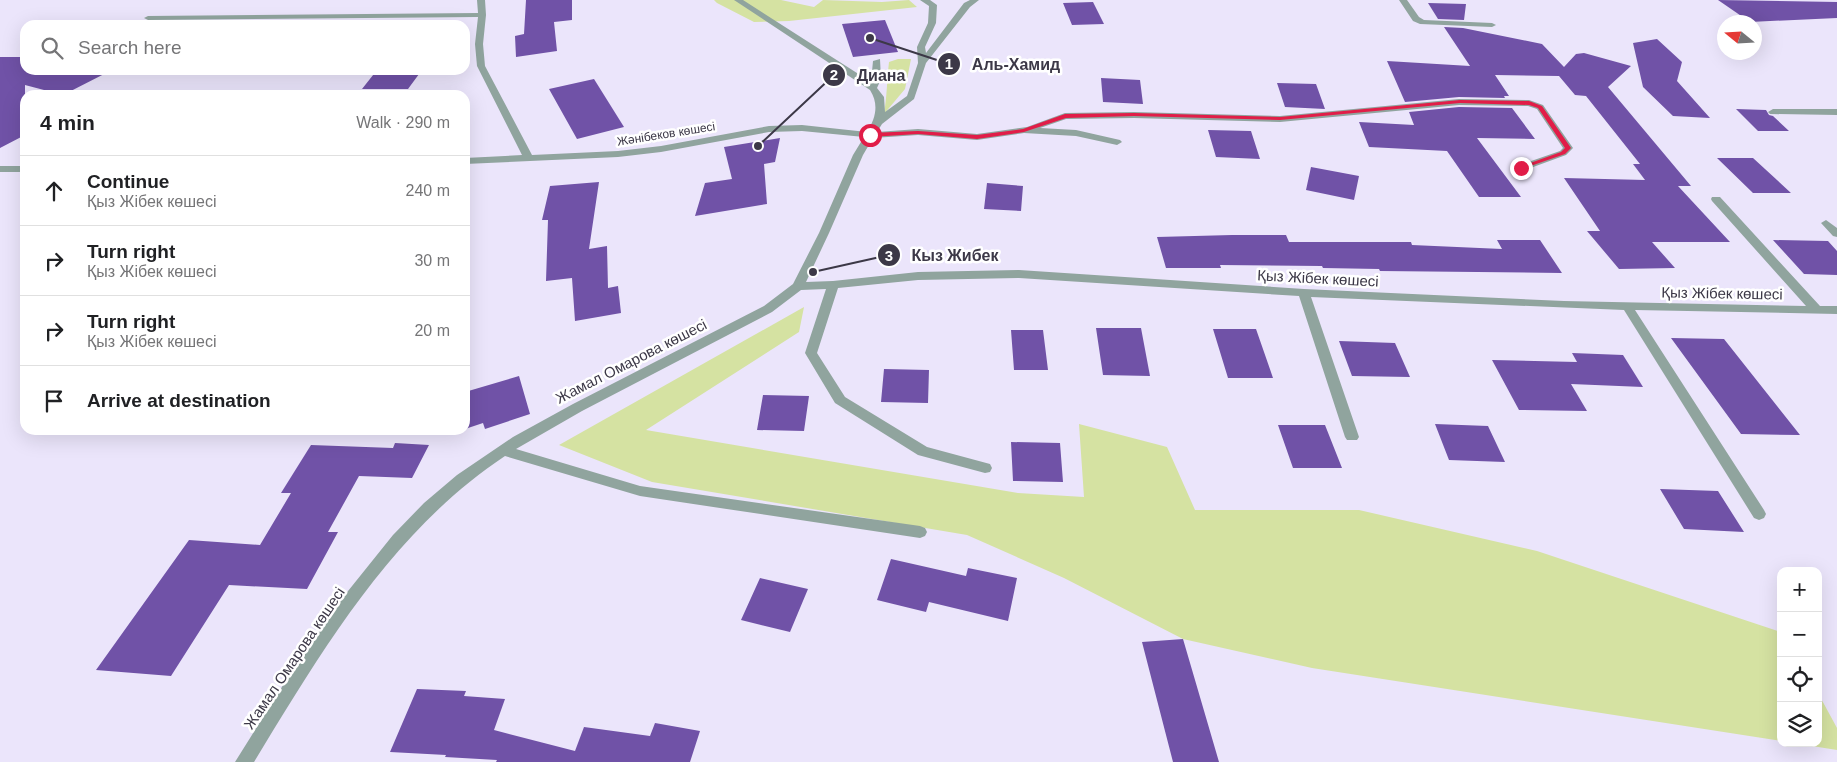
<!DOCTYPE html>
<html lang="en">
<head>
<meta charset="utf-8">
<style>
  body { margin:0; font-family:Helvetica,sans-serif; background:#f6f6f6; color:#202124 }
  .controls { position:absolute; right:15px; bottom:15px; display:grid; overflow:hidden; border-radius:10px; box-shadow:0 5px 20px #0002 }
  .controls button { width:45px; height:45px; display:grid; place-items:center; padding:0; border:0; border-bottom:1px solid #e0e0e0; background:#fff; color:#202124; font:25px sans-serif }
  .compass { position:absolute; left:1717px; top:15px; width:45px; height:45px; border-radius:50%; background:#fff; box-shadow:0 5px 20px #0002; rotate:288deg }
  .stop { position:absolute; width:15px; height:15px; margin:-11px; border:4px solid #e11d48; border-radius:50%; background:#fff }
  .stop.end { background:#e11d48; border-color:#fff; box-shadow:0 1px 5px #0008 }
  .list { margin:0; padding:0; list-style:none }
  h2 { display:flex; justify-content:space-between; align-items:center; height:65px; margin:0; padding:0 20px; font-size:21px }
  h2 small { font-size:16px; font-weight:400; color:#757577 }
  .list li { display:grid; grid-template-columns:32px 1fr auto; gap:15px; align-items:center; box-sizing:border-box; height:70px; padding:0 20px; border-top:1px solid #e0e0e0 }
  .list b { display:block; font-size:19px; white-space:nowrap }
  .list p { margin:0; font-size:16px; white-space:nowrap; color:#757577 }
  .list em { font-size:16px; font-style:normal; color:#757577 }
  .icon { flex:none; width:28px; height:28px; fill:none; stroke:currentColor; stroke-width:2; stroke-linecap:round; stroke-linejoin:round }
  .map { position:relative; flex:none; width:1837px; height:762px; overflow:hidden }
  .search { position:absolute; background:#fff; box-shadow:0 5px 20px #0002; left:20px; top:20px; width:450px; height:55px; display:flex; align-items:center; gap:12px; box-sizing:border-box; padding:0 18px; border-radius:15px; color:#757577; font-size:19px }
  .panel { position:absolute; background:#fff; box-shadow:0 5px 20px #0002; left:20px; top:90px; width:450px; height:345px; border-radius:15px }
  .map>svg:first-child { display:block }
</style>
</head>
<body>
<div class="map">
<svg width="1837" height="762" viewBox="0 0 1837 762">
  <rect width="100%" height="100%" fill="#ebe5fb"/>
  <path fill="#d5e2a2" d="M714,0H781L814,7L823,0L882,2L909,0L917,7L789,21L754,22L717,3Z
    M898,59H911L905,89L884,114C887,97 887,79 889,62Z
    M804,307L799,332L646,430L1018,493L1084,497L1079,424L1167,447L1195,510H1359L1537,551L1781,632V741L1312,668L1183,639L1064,578L967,535L652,482L559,445Z
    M1818,693L1837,728V750L1793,743H1818Z"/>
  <path fill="#7052a7" d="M526,0H572V20L554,22L557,51L516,57L515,36L524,34Z
    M1718,0L1837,2V18L1750,22Z
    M1093,2L1104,24L1072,25L1063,3Z
    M1428,3L1466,4L1464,20L1438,19Z
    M885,20L898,52L853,57L842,24Z
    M1444,27L1463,28L1542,44L1564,67L1576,54L1584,53L1631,66L1608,87L1691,186H1678L1730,242H1652L1675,268L1619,269L1587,231H1600L1564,178L1645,180L1633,164H1640L1586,96L1575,95L1559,76L1495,75L1509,96H1504L1505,98L1459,97L1405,102L1387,61L1470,66Z
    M1657,39L1682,62L1677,81L1710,118L1673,116L1643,87L1633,43Z
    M0,57H25V70H112L63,95L25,85V135L0,148Z
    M377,70H422L408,89H362Z
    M1101,78L1140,80L1143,104L1103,102Z
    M594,79L624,127L577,139L549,89Z
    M1277,83L1316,84L1325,109L1285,107Z
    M1459,107L1512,108L1535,139L1477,138L1521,197H1479L1447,151L1369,147L1359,122L1414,125L1409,112Z
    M1736,109L1766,110L1769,115L1773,116L1789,131H1758Z
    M1208,130L1251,131L1260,159L1216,157Z
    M780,138L775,162L764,164L767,204L695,216L705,183L732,179L724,147Z
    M1717,158H1753L1791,193H1753Z
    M1311,167L1359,176L1354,200L1306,190Z
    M599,182L589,249L607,246L608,288L618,286L621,313L575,321L572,278L546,281L548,220H542L550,186Z
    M987,183L1023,186L1021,211L984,209Z
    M1232,235H1286L1289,242H1411L1412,245L1502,249L1497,240H1540L1562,273L1380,271L1379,269L1323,268L1322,266L1220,265L1221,268H1166L1157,237Z
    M1773,240L1828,241L1837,251V275L1804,274Z
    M1096,328H1141L1150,376L1103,375Z
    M1213,329H1256L1273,378H1228Z
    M1011,330H1043L1048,370H1014Z
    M1671,338L1724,339L1800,435L1741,434Z
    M1339,341L1395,343L1410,377L1352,376Z
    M1572,353L1623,355L1643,387L1571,384L1587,411L1519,410L1492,360L1577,362Z
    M884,369L929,370L928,403L881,402Z
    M519,376L530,414L485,429L483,423L465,429V392Z
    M763,395L809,396L804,431L757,430Z
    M1435,424L1488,426L1505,462L1449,460Z
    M1278,425H1325L1342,468H1293Z
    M1011,442L1060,443L1063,482L1013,481Z
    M395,443L429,445L412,478L359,476L328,532H338L307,589L229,585L171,676L96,670L189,540L260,545L291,493H281L311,445L393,448Z
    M1660,489L1718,491L1744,532L1684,529Z
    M891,559L966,576L968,568L1017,578L1008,621L929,602L926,612L877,600Z
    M760,578L808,589L790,632L741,620Z
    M1183,639L1219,762H1173L1142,642Z
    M417,689L466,691L464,696L505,699L494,730L575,751L584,727L650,736L655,723L700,731L690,762H496L497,760L445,757L446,755L390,752Z"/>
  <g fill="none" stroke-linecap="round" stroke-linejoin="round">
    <path fill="#90a49e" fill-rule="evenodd" d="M477,0H485L486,15L483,44L485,66L532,155L618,151L661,146L769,126L802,125L867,132C876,118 879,104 870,90L734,0H743L871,82L873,61L880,59L881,79L877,88L884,97L885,112L907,96L918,63L917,47L928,23L929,6L920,0H930L937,5L936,23L925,47L926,53L964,3L970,0H979L970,7L926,63L914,99L882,124L877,132L918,129L977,134L1027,127L1065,113L1134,112L1280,116L1459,99L1529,100L1543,105L1573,148L1566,155L1525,170H1517V166L1560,151L1563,148L1537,109L1528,106L1459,105L1280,122L1134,118L1066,119L1040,128L1076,130L1120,140L1122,142L1117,145L1076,136L1024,133L977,140L918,135L873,138L863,155L829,233L806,282L833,281L918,272L1019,270L1304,289L1564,301L1806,306L1712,201L1711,199L1712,197H1720L1820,306H1837V314L1635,310L1764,510L1766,514L1764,518L1759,520L1754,518L1624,310L1311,297L1359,437L1357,440H1347L1345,437L1299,296L1019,278L918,280L838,288L817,353L845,397L927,447L990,464L992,468L990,472L985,473L918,455L835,403L805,353L826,289L801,290L772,312L582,411L516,449L640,486L920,526L925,528L927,532L925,536L920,538L640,496L505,456C392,531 323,649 254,762H235L285,682L336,606L393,535L424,503L457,475L513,437L573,404L764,306L793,284L819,233L853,155L864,137L802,131L769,132L661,152L618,157L465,164V158L522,155L477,66L475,44L478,17L148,20L144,18L148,16L478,13Z
      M1399,0H1407L1419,17L1424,20L1492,23L1496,25L1492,27L1420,24L1413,21Z
      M1773,109H1837V115L1770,114L1768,112Z
      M0,166H25V172H0Z
      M1826,220L1837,228V237L1833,236L1821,223Z"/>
  </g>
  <path fill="#e11d48" d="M1460,100L1529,101L1542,106L1571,148L1565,154L1519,170V167L1561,152L1565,148L1538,108L1529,105L1460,103L1280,120L1134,116L1066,118L1024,132L977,139L918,134L870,137L867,135L870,133L918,131L977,135L1023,129L1065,114L1134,113L1280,117Z"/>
  <g text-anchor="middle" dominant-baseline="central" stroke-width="5" stroke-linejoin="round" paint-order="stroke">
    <g font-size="12" fill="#3c3847" stroke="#fff">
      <text transform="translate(666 134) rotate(-9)">Жәнібеков көшесі</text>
    </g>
    <g font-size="15" fill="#3c3847" stroke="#fff">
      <text transform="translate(1318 278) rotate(3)">Қыз Жібек көшесі</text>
      <text transform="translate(1722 293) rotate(1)">Қыз Жібек көшесі</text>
      <text transform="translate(631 361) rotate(-27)">Жамал Омарова көшесі</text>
      <text transform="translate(294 658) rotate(-56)">Жамал Омарова көшесі</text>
    </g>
  </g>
  <path fill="none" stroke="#3c3847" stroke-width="2" d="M870 38L949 64M758 146L834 75M813 272L889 255"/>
  <g fill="#3c3847" stroke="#fff" stroke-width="2">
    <circle cx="870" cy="38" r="5"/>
    <circle cx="758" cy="146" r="5"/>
    <circle cx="813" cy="272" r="5"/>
    <circle cx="949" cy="64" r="12"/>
    <circle cx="834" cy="75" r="12"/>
    <circle cx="889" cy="255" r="12"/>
  </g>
  <g font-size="15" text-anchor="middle" font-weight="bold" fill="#fff">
    <text x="949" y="69">1</text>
    <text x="834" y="80">2</text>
    <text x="889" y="261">3</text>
  </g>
  <g font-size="16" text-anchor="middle" font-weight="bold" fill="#3c3847" stroke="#fff" stroke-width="5" stroke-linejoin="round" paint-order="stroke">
    <text x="1016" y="70">Аль-Хамид</text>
    <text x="881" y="81">Диана</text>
    <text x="955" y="261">Кыз Жибек</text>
  </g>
</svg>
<div class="controls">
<button>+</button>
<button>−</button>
<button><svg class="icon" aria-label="locate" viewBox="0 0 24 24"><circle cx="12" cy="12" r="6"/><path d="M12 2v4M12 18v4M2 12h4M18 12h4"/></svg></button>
<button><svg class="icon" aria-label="layers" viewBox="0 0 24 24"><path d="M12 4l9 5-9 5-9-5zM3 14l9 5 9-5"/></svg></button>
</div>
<svg class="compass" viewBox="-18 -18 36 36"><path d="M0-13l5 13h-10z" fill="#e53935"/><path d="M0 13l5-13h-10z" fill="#757577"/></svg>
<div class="stop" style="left:870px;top:135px"></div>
<div class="stop end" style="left:1521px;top:168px"></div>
<div class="search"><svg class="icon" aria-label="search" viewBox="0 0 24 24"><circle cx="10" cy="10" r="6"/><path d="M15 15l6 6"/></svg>Search here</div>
<section class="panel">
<h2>4 min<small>Walk · 290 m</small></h2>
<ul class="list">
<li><svg class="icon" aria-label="ahead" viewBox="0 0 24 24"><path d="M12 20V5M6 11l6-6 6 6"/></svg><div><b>Continue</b><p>Қыз Жібек көшесі</p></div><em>240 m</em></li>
<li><svg class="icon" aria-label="right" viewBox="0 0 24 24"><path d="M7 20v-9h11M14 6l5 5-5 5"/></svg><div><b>Turn right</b><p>Қыз Жібек көшесі</p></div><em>30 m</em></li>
<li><svg class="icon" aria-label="right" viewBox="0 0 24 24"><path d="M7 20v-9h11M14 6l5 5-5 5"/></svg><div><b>Turn right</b><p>Қыз Жібек көшесі</p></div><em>20 m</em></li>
<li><svg class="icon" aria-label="arrive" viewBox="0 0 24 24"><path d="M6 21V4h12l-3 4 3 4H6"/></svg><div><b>Arrive at destination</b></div></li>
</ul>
</section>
</div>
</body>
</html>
